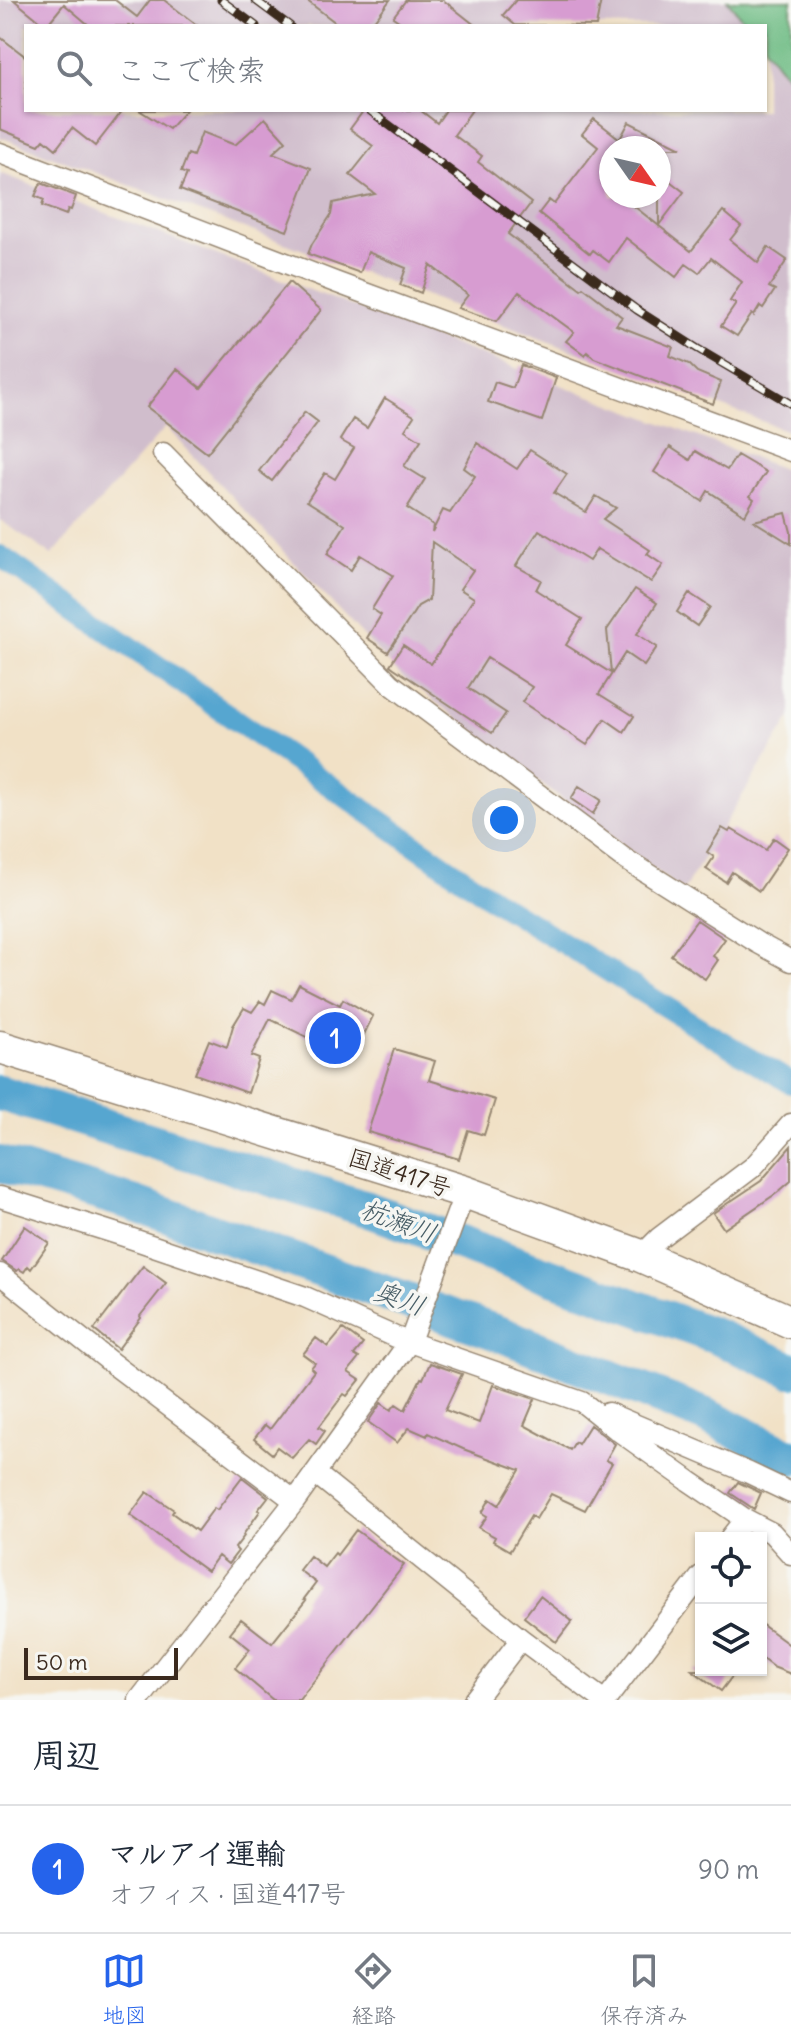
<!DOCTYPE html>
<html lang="ja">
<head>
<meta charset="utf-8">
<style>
  body { margin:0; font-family:Delius,"Klee One",sans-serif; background:#f6f6f7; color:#1f2937 }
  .controls { position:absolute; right:24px; bottom:24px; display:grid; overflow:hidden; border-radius:0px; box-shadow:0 2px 6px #0004 }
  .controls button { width:72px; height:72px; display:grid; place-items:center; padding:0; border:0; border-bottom:2px solid #e0e1e3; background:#fff; color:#1f2937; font:40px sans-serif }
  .compass { position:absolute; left:599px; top:136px; width:72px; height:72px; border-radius:50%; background:#fff; box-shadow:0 2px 6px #0004; rotate:124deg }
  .scale { position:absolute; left:24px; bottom:20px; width:154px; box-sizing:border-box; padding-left:8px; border:4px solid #3b2a1e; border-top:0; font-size:22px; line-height:28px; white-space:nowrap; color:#3b2a1e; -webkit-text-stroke:6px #f6f6f2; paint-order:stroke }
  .you { position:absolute; left:504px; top:820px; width:28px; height:28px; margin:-20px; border:6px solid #fff; border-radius:50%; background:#1a73e8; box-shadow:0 0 0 12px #1a73e833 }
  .badge { display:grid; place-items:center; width:52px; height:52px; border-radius:50%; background:#2563eb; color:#fff; font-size:26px; font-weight:700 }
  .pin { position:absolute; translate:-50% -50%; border:4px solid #fff; box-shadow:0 2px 8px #0006 }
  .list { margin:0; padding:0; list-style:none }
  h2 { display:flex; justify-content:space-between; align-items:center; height:104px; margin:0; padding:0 32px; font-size:34px }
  h2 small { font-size:26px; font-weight:400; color:#747a83 }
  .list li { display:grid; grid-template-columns:52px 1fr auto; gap:24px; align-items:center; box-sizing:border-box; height:128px; padding:0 32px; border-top:2px solid #e0e1e3 }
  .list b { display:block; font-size:30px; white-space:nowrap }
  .list p { margin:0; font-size:26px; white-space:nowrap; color:#747a83 }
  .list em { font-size:26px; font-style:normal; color:#747a83 }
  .icon { flex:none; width:44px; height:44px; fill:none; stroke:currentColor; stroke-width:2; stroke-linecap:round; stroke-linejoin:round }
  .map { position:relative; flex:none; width:791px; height:1700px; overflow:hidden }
  .search { position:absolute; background:#fff; box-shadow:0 2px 6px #0004; left:24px; right:24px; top:24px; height:88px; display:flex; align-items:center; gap:20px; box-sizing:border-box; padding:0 28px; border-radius:0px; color:#747a83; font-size:30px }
  .sheet { height:232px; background:#fff }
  nav { display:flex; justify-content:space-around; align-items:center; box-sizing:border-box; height:112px; border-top:2px solid #e0e1e3; background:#fff; font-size:22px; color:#747a83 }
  nav a { display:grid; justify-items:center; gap:4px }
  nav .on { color:#2563eb }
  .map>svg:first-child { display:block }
</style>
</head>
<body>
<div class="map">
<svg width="791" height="1700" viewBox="0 0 791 1700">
  <rect width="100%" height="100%" fill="#f6f6f2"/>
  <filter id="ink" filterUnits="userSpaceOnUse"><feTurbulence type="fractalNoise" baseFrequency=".0125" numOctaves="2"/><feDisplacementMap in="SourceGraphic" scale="16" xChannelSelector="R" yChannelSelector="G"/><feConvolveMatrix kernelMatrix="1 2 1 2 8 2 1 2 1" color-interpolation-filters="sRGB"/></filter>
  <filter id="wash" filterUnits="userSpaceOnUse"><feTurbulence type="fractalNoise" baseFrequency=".006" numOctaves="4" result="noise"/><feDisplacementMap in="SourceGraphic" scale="32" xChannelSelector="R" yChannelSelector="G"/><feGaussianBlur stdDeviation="1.8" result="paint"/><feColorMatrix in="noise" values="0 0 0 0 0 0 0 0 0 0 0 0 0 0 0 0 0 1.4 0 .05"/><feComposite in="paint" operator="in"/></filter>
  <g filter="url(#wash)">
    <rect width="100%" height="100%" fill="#f1e1c6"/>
    <path fill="#d0bdcc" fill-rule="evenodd" d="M0,0H727L748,26H26V110H765V48L791,81V432L0,137ZM611,148H659V196H611Z
      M0,173L791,472V717L683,891L400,675L166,427L52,555L0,520Z"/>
    <path fill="#71bd86" stroke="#567452" stroke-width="2" d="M727,0H791V81L765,48V26H748Z"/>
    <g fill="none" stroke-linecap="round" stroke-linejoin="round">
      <path stroke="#56a6d0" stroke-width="22" d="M0,556L497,902L711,1035L791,1083"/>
      <path stroke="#56a6d0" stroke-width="36" d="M0,1093L367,1209L720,1338L791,1370
        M0,1164L133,1203L503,1335L704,1415L791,1457"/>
    </g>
    <g id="blocks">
      <path fill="#d79cd1" d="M14,0H115L137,17L150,0H164L198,26H90L64,4L46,26Z
        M306,0H390L370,26H340Z
        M406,0H443L476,26H406L393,17Z
        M516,0H601L596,26L515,25L503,15Z
        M0,37L26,57V110H123L95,146L72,128L56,149L44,139L39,145L0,129Z
        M139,110H186L169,129Z
        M364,110H420L437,123L446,110H472L454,135L482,156L478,162L531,203L508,234L581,289L583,287L622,317L616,325L673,347L670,356L689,364L697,372L721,382L713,404L594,358L587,352L585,355L566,341L574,332L519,292L497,321L458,308L468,295L430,265L421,293L400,285L406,268L368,252L360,273L308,254L312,244L331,215L333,203L375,194L350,175L373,146L350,129Z
        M265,118L286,141L273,153L311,168L287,231L180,190L187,174L181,172L188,154L193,156L202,132L235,145Z
        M594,119L620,139L629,122L681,148H611V196H621L691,251L723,211L741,226L730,240L758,263L768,247L787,260L769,287L775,290L763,308L760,306L754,316L752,314L737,336L721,326L736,304L730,301L742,282L711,258L699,273L686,264L676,277L626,238L609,262L593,250L590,254L539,213L549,200L554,204L598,147L582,134Z
        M666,178L684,192L659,225V187Z
        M41,183L76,196L71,210L68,209L66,215L42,206L44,200L35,196Z
        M289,282L321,310L207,453L147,407L177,369L201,388Z
        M521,365L556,378L542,421L488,402L495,382L513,388Z
        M385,398L414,416L405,430L421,440L404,466L425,479L407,508L433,525L432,532L443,510L450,513L475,476L464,468L477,443L517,469L530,450L567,474L554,493L586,512L596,496L616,508L603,519L650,550L647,554L663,565L651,582L597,549L589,561L539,530L516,566L541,580L536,590L582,619L566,645L611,673L607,630L635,589L657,603L637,634L657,647L644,666L625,653L599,694L634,716L624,732L605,719L587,745L522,702L532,687L487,658L468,688L506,713L492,733L394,668L390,665L403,645L431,664L474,598L460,589L473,570L432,542L429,600L418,606L388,652L367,638L381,615L372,609L393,575L360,555L351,570L327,554L345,525L307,501L325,473L335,479L354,448L340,440L353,419L367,428Z
        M305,412L318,422L272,481L259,471Z
        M670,447L690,460L695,451L727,470L737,455L766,472L750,496L754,499L745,515L708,491L702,501L654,472Z
        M786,513L791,532V544L754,521Z
        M689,593L710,607L697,626L677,612Z
        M579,786L601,800L593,814L571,799Z
        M722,828L729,832L731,829L766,850L774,838L788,848L759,891L732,872L726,882L706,869L714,857L707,852Z
        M697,920L725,939L713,956L718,960L705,979L671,955Z
        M299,984L340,1005L343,999L373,1016L352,1059L270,1019L251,1056L259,1059L248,1093L195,1074L209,1040L227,1047L233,1026L244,1008L252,1012L260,1001L265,1004L272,990L291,999Z
        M394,1049L435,1061L429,1080L495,1100L484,1135L468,1130L459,1159L368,1132Z
        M791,1146V1181L777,1193L724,1229L713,1213L761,1181Z
        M25,1226L49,1243L31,1269L28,1266L24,1272L19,1269L17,1271L2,1261Z
        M143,1266L166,1283L140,1316L141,1318L118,1349L94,1330Z
        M343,1329L363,1344L354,1355L359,1358L348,1372L360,1380L347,1396L344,1394L319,1427L325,1431L316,1444L309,1439L292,1458L277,1447L272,1454L254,1439L265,1425L270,1429L314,1371L311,1368L315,1363L303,1354L316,1338L328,1347Z
        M430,1363L462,1374L445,1410L479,1423L493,1385L535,1399L524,1425L570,1450L575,1442L578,1444L590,1425L615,1444L606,1460L612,1463L585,1510L551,1494L536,1519L531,1516L510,1551L493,1541L495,1537L479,1528L487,1516L482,1513L490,1499L499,1505L520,1470L463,1449L428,1433L427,1436L409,1428L397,1443L368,1422L381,1403L391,1410L396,1404L405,1410L421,1378L423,1379Z
        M242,1477L268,1497L258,1510L260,1511L243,1535L244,1536L235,1548L238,1551L228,1564L218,1556L207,1571L130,1515L147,1492L174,1510L172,1513L197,1531L214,1508L217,1510Z
        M738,1482L761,1493L754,1509L730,1493Z
        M356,1530L404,1565L299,1700H273L235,1668L250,1649L230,1633L241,1619L272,1643L306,1600L304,1599L316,1583L299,1570L310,1556L324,1567L335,1553L337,1555Z
        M540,1596L572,1621L556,1642L524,1617Z
        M761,1624L791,1646V1674L773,1667L761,1658Z
        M692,1670H737L721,1691Z"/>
    </g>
  </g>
  <g filter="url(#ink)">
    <use href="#blocks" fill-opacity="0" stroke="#968672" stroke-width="2"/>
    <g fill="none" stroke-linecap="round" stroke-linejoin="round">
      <defs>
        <path id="minor" d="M0,153L335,282L791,451
          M163,453L391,684L625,859L758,943L791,961
          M0,1197L124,1236L305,1297L395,1337L582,1402L616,1429L689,1481L745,1519L730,1538
          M641,1256L659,1238L753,1167L791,1124
          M0,1274L113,1364L295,1501
          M608,1413L749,1473L791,1493
          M315,1473L521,1639L603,1700
          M745,1519L772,1533L791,1554
          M139,1700L295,1501L410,1341L465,1192
          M474,1700L521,1639
          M606,1700L701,1576"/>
        <path id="trunk" d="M0,1047L465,1192L641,1256L791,1322"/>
      </defs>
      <use href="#minor" stroke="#968672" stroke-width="23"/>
      <use href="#trunk" stroke="#968672" stroke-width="35"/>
      <use href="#minor" stroke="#fff" stroke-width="20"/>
      <use href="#trunk" stroke="#fff" stroke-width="32"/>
      <defs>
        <path id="rail" d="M221,0L256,26
          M255,0L290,26
          M369,110L637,310L698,349L791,404"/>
      </defs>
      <use href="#rail" stroke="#3b2a1e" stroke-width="9"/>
      <use href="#rail" stroke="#f6f6f2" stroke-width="6" stroke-dasharray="18" stroke-linecap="butt"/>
    </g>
  </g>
  <g text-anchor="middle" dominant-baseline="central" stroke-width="7" stroke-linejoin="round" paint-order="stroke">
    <g font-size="24" fill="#3b2a1e" stroke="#f6f6f2">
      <text transform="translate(400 1172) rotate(18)">国道417号</text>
    </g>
    <g font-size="26" font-style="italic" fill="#465c65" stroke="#f6f6f2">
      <text transform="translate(399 1221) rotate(20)">杭瀬川</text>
      <text transform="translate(400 1298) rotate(20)">奥川</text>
    </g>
  </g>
</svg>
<div class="controls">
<button><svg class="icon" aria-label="locate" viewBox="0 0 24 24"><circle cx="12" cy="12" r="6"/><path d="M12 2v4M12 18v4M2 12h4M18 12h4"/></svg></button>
<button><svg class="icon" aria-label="layers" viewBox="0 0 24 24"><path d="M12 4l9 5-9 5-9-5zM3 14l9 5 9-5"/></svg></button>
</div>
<svg class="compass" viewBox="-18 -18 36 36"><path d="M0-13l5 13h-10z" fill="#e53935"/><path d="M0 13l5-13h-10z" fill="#747a83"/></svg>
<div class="scale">50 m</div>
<div class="you"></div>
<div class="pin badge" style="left:335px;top:1038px">1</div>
<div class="search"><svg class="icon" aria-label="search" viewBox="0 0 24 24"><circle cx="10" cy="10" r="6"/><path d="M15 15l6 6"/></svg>ここで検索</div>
</div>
<section class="sheet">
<h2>周辺<small></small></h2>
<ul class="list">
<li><span class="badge">1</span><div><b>マルアイ運輸</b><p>オフィス · 国道417号</p></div><em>90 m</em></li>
</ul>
</section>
<nav>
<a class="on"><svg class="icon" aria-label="map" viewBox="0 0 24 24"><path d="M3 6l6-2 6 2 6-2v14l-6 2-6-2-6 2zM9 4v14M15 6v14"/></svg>地図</a>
<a><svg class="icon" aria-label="directions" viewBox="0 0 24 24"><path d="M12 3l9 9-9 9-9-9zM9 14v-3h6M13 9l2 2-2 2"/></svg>経路</a>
<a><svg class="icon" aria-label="saved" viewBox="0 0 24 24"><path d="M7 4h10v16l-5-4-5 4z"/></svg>保存済み</a>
</nav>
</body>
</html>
